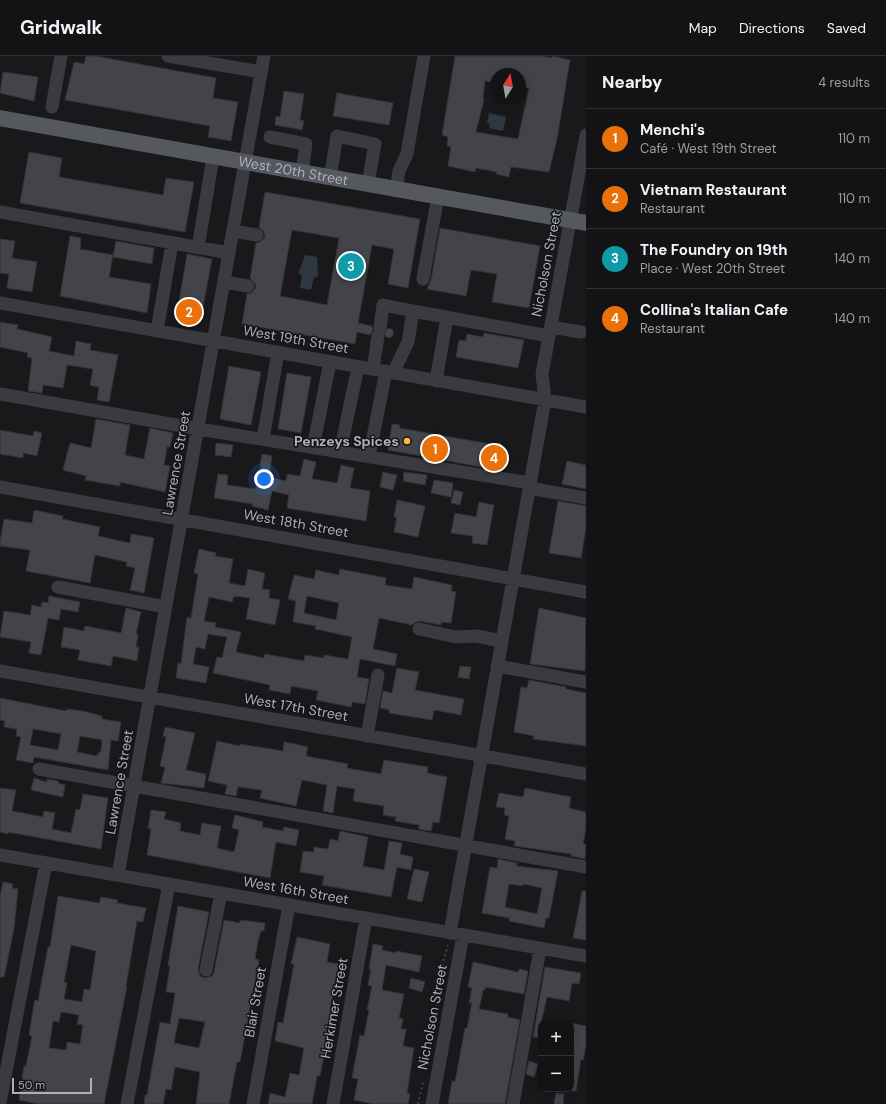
<!DOCTYPE html>
<html lang="en">
<head>
<meta charset="utf-8">
<style>
  body { margin:0; font-family:"DM Sans",sans-serif; background:#1c1c1e; color:#f1f3f6 }
  .controls { position:absolute; right:12px; bottom:12px; display:grid; overflow:hidden; border-radius:8px; box-shadow:0 2px 10px #0003 }
  .controls button { width:36px; height:36px; display:grid; place-items:center; padding:0; border:0; border-bottom:1px solid #323234; background:#131315; color:#f1f3f6; font:20px sans-serif }
  .compass { position:absolute; left:490px; top:12px; width:36px; height:36px; border-radius:50%; background:#131315; box-shadow:0 2px 10px #0003; rotate:11deg }
  .scale { position:absolute; left:12px; bottom:10px; width:80px; box-sizing:border-box; padding-left:4px; border:2px solid #abb0bc; border-top:0; font-size:11px; line-height:14px; white-space:nowrap; color:#abb0bc; -webkit-text-stroke:3px #141417; paint-order:stroke }
  .you { position:absolute; left:264px; top:423px; width:14px; height:14px; margin:-10px; border:3px solid #fff; border-radius:50%; background:#1a73e8; box-shadow:0 0 0 6px #1a73e833 }
  .badge { display:grid; place-items:center; width:26px; height:26px; border-radius:50%; background:#fabf33; color:#fff; font-size:13px; font-weight:700 }
  .pin { position:absolute; translate:-50% -50%; border:2px solid #fff; box-shadow:0 1px 4px #0006 }
  .list { margin:0; padding:0; list-style:none }
  h2 { display:flex; justify-content:space-between; align-items:center; height:52px; margin:0; padding:0 16px; font-size:17px }
  h2 small { font-size:13px; font-weight:400; color:#9d9ea0 }
  .list li { display:grid; grid-template-columns:26px 1fr auto; gap:12px; align-items:center; box-sizing:border-box; height:60px; padding:0 16px; border-top:1px solid #323234 }
  .list b { display:block; font-size:15px; white-space:nowrap }
  .list p { margin:0; font-size:13px; white-space:nowrap; color:#9d9ea0 }
  .list em { font-size:13px; font-style:normal; color:#9d9ea0 }
  .map { position:relative; flex:none; width:586px; height:1048px; overflow:hidden }
  header { display:flex; align-items:center; gap:24px; box-sizing:border-box; height:56px; padding:0 20px; background:#131315; border-bottom:1px solid #323234 }
  header strong { font-size:19px }
  nav { display:flex; gap:22px; margin-inline-start:auto; font-size:14px }
  main { display:flex }
  aside { flex:1; background:#131315 }
  .map>svg:first-child { display:block }
</style>
</head>
<body>
<header>
<strong>Gridwalk</strong>
<nav><a>Map</a><a>Directions</a><a>Saved</a></nav>
</header>
<main>
<div class="map">
<svg width="586" height="1048" viewBox="0 0 586 1048">
  <rect width="100%" height="100%" fill="#19191c"/>
  <path fill="#2e3841" d="M489,57L506,61L503,75L489,72L490,68L487,67Z
    M305,199L317,201L318,219L317,221H314L311,234L300,232L302,219L299,218V216Z"/>
  <path fill="#434449" stroke="#333338" fill-rule="evenodd" d="M86,0H95L216,22L213,42L238,46L231,85L208,81L210,70L65,44L74,6L84,8Z
    M455,0H542L552,2V0L570,4L557,83L549,116L511,111L509,121L496,118L497,116L476,112L475,116L448,110L451,91L447,90L448,81L442,79ZM496,18H520V31L529,32L518,83L476,76L484,43H483L485,25L496,27Z
    M3,16L38,21L34,45L0,37Z
    M284,35L304,38L300,64L304,65L302,74L275,69L276,60L280,61Z
    M337,37L393,47L389,69L333,60Z
    M29,96L62,102L59,121L163,139L166,122L194,126L185,176L20,147Z
    M265,136L420,163L408,232L388,228L394,193L372,189L358,267L372,270L373,274L370,279L357,276L355,288L242,268L247,238L251,237L256,232L255,227L250,222L256,187L260,186L265,181L264,176L259,171ZM292,174L339,182L327,249L280,240Z
    M440,172L540,190L529,252L492,246L497,218L471,214L466,240L427,233L431,224Z
    M70,180L81,182L80,193L113,199L109,221L151,228L147,257L60,240Z
    M0,183L15,185L12,202L37,206L32,236L7,232L9,218L0,217Z
    M116,185L154,192L152,208L113,201Z
    M187,198L212,203L200,267L176,263Z
    M0,266L18,269L17,273L52,281L49,295L74,300L76,285L91,288L90,294L118,299L109,346L97,344L99,331L90,329L93,313L67,309L63,332L43,329L42,337L28,335L32,302L27,301L28,297L0,291Z
    M384.5 277a4.5 4.5 0 1 1 9 0a4.5 4.5 0 1 1-9 0Z
    M484,277L524,284L518,312L456,301L459,284L466,285L467,278L483,281Z
    M229,310L261,316L251,369L220,363Z
    M287,317L311,321L301,377L278,373Z
    M96,363L130,369L125,399L144,403L150,372L173,377L170,391H167L164,409L170,410L165,436L120,426V430L85,424L86,420L63,414L70,387L91,392Z
    M392,368L400,369L399,372L496,389L500,387L505,394L502,396L498,414L388,394Z
    M0,374L33,380L34,375L42,377L37,400L23,397V402L0,398Z
    M216,387L233,389L231,401L215,399Z
    M262,398L272,400L269,421L286,425L287,418L300,420L304,403L316,406L312,423H314L337,427L341,409L354,412L350,432L370,435L366,465L287,452L289,439L272,435L268,454L252,450L253,448L214,442L218,418L228,419L227,429L256,433L261,409H260Z
    M567,405L586,409V433L562,428Z
    M383,416L397,419L393,434L380,431Z
    M404,416L427,419L425,429L403,425Z
    M434,424L453,427L451,441L431,437Z
    M454,434L463,436L460,449L451,447Z
    M397,444L425,450L418,481L394,476L397,461H394Z
    M558,445L586,450V472L581,502L549,497Z
    M479,446L494,449L487,489L472,487L473,480L451,477L455,457L476,461Z
    M34,454L63,460L62,463L100,471L98,480L130,487L131,478L154,482L144,537L130,534L135,512L126,510L127,506L95,499L90,527L26,515L30,494L0,490V485L4,463L32,467Z
    M199,493L216,497L215,500L233,503L229,527L245,530L248,513L265,517L262,533L270,534L269,542L280,544L275,569L246,563L250,542L234,540L232,546L209,541L204,565L216,567L215,571L241,576L236,596L264,602L265,598L304,605L305,599L323,602L324,599L348,603L352,581L315,573L316,570L293,566L296,545L288,543L294,519L314,523L316,514L339,519L340,513L386,522L385,529L412,533L414,521L452,529L451,535L456,536L451,567L441,566V569L420,565L416,566L412,569L379,562L373,593L397,598L395,610L360,603L357,621L369,623L365,648L352,646L351,651L316,644L318,635L291,630L290,638L269,634L270,629L213,617L217,601L222,602L227,581L208,578L205,593L196,591L193,608L209,611L206,627L176,622L178,607L181,608L187,561L191,562L198,518L194,517ZM307,540L339,547L336,564L304,557Z
    M49,540L80,546L78,556L61,553L59,564L48,562L41,599L29,597L31,586L0,581L4,555L30,559L32,549L41,551L42,546L48,547Z
    M126,552L141,556L136,578L138,579L136,591H139L137,605L113,600L111,610L78,604L80,594L61,591L64,571L84,575L85,570L121,577Z
    M539,552L586,562L585,615L530,608Z
    M460,610L471,611L469,623L458,621Z
    M397,612L419,616L415,634L464,643L461,659L434,654L432,664L389,657V654L380,652L383,635L392,637Z
    M529,624L566,631V633L586,637V690L533,683L534,680L514,676L521,631L527,632Z
    M0,642L66,655L67,653L83,655L102,660V663L121,666L118,685L111,684L108,714L34,701L33,707L16,704L21,681L16,680L17,673L4,671L5,665L0,664ZM33,673L61,678L58,694L30,689ZM80,680L102,684L101,695L96,700L77,696Z
    M165,671L195,677L186,714L206,718L204,732L161,727L165,711L160,710L166,681L163,680Z
    M217,685L240,690V688L283,695L284,686L300,689L308,691L306,700L348,708L347,712L381,718L384,704L428,711L427,717L447,721L439,767L433,766L431,775L419,773V769L395,765L396,761L383,759L384,750L353,745L355,733L337,730L333,757L323,755L327,729L302,724L296,750L260,742L262,734L238,731L236,740L225,738L227,729L208,725Z
    M34,722L47,726V723L58,725V727L65,729L63,741L31,734Z
    M0,732L16,734L12,755L43,761L44,755L55,757L52,773L71,777L76,753L80,754L83,738L108,742L101,793L8,776V778L0,776Z
    M525,732L571,741L569,752L586,756V772L583,788L586,789L585,803L571,800L572,798L514,790L515,785L505,783L509,760L504,759L505,752L496,751L499,737L523,741Z
    M151,754L166,756L164,763L181,767L180,775L200,779L202,767L221,770L217,792L234,796L239,774L232,772L235,759L263,766L262,771L283,775L284,771L299,774L296,790L276,786L270,822L147,799L151,773L148,772Z
    M340,775L368,781L363,810L384,814L389,785L402,787L400,798L413,801L411,814L397,811L391,841L322,829L324,820L300,816L303,795L314,796V791L328,793L330,783L338,785Z
    M498,803L517,807L516,810L558,815L549,862H546L544,872L509,865V862L482,857L490,811L497,812ZM509,828L523,830V828L542,832L537,858L505,851Z
    M414,813L429,816L422,846L407,843Z
    M3,826L13,828L12,832L18,833L14,873L4,921H0V840Z
    M582,835H586V884L573,882Z
    M58,840L99,847L101,841L118,844L117,847L146,852L143,866L137,865L126,930H127L104,1048H39L19,1044L24,1010H26L32,980L29,979L33,954L35,944L38,945L48,891H50ZM71,889L96,895L90,934L84,933L82,946L64,943L67,927L64,926ZM61,956L79,959L77,968L83,969L80,988L67,986L66,994L49,992L53,965L59,966Z
    M178,850L209,856L198,913L200,920L205,922L212,920L214,916L224,864L240,867V864L265,867L264,875H261L258,885L255,903L259,904L253,936L240,1006H237L229,1048H196L200,1016L175,1011L171,1034L166,1033L163,1048H144L145,1039H147L160,966L170,968L175,937L166,936L170,910L168,909ZM179,962L205,966L199,992L174,987Z
    M297,881L330,888L327,906L339,908L331,948L329,974L320,1020H317L312,1048H268L270,1037L285,1041L290,1017L299,1019L304,992L275,985L278,966L283,967L294,908H291Z
    M373,888L383,890L382,894L396,897V895L422,900L419,916L386,909L382,934L404,938L399,962L403,963L401,973H406L403,990L414,992L407,1037L410,1038L408,1048H373L354,1044L358,1023L352,1022L360,979L364,980L369,954H367L372,930L368,929L371,913H369Z
    M473,906L518,916L519,913L528,915L524,938L485,931V934H483L479,953L508,958V961L520,964L505,1048H448L452,1025L455,1026L465,972H467L472,947H469L472,932L468,931Z
    M545,911L581,917L579,928L572,927L569,945L547,941L541,967V982L533,981Z
    M411,922L425,926L422,936L409,932Z
    M571,967L586,970V989L583,1004L581,1003L576,1035H571Z
    M529,1005L538,1008L534,1021L526,1018Z
    M556,1037L564,1038L563,1048H554Z"/>
  <g fill="none" stroke-linecap="round" stroke-linejoin="round">
    <path stroke="#404248" stroke-width="2" stroke-dasharray="2 3" stroke-linecap="butt" d="M434,964L438,941L439,920L448,889
      M418,1048L423,1026"/>
    <path stroke="#3a3b41" stroke-width="13" d="M168,0L261,16
      M52,51L61,0
      M270,81L306,88L302,116
      M330,121L337,80L375,88L368,128
      M396,133L399,115L407,98L424,0
      M0,156L229,197
      M233,175L257,179
      M198,192L213,101
      M423,223L438,140
      M224,226L248,230
      M0,247L586,351
      M380,271L383,249L413,255
      M551,271L581,276
      M157,275L172,187
      M373,313L378,280
      M393,317L408,286L413,255L549,280
      M436,325L447,261
      M0,338L199,373L530,427
      M263,383L278,296
      M313,392L330,306
      M340,396L358,311
      M369,401L386,315
      M0,431L586,536
      M529,432L586,442
      M58,531L166,551
      M419,573L456,581L476,580L502,585
      M497,610L586,626
      M0,615L586,718
      M367,680L378,619
      M39,713L586,811
      M0,799L586,900
      M118,819L264,0
      M450,877L545,344L542,318L586,79
      M206,914L221,837
      M0,1047L46,807
      M127,1048L169,828
      M253,1048L289,849
      M333,1048L366,862
      M432,1048L463,879
      M513,1048L540,893"/>
    <path stroke="#565860" stroke-width="16" id="s1" d="M0,62L586,167"/>
  </g>
  <circle fill="#fabf33" stroke="#141417" stroke-width="1.5" cx="407" cy="385" r="4"/>
  <g text-anchor="middle" dominant-baseline="central" stroke-width="3" stroke-linejoin="round" paint-order="stroke">
    <g font-size="14" fill="#abb0bc" stroke="#141417">
      <text stroke="none"><textPath href="#s1" startOffset="298">West 20th Street</textPath></text>
      <text transform="translate(546 208) rotate(-79)">Nicholson Street</text>
      <text transform="translate(296 283) rotate(10)">West 19th Street</text>
      <text transform="translate(176 407) rotate(-80)">Lawrence Street</text>
      <text transform="translate(296 467) rotate(10)">West 18th Street</text>
      <text transform="translate(296 651) rotate(10)">West 17th Street</text>
      <text transform="translate(119 726) rotate(-80)">Lawrence Street</text>
      <text transform="translate(296 834) rotate(10)">West 16th Street</text>
      <text transform="translate(255 946) rotate(-80)">Blair Street</text>
      <text transform="translate(334 952) rotate(-80)">Herkimer Street</text>
      <text transform="translate(432 961) rotate(-79)">Nicholson Street</text>
    </g>
    <g font-size="14" font-weight="bold" fill="#abb0bc" stroke="#141417" text-anchor="end">
      <text x="399" y="385">Penzeys Spices</text>
    </g>
  </g>
</svg>
<div class="controls">
<button>+</button>
<button>−</button>
</div>
<svg class="compass" viewBox="-18 -18 36 36"><path d="M0-13l5 13h-10z" fill="#e53935"/><path d="M0 13l5-13h-10z" fill="#9d9ea0"/></svg>
<div class="scale">50 m</div>
<div class="you"></div>
<div class="pin badge" style="left:435px;top:393px;background:#e8710a">1</div>
<div class="pin badge" style="left:189px;top:256px;background:#e8710a">2</div>
<div class="pin badge" style="left:351px;top:210px;background:#0f9aa8">3</div>
<div class="pin badge" style="left:494px;top:402px;background:#e8710a">4</div>
</div>
<aside>
<h2>Nearby<small>4 results</small></h2>
<ul class="list">
<li><span class="badge" style="background:#e8710a">1</span><div><b>Menchi's</b><p>Café · West 19th Street</p></div><em>110 m</em></li>
<li><span class="badge" style="background:#e8710a">2</span><div><b>Vietnam Restaurant</b><p>Restaurant</p></div><em>110 m</em></li>
<li><span class="badge" style="background:#0f9aa8">3</span><div><b>The Foundry on 19th</b><p>Place · West 20th Street</p></div><em>140 m</em></li>
<li><span class="badge" style="background:#e8710a">4</span><div><b>Collina's Italian Cafe</b><p>Restaurant</p></div><em>140 m</em></li>
</ul>
</aside>
</main>
</body>
</html>
